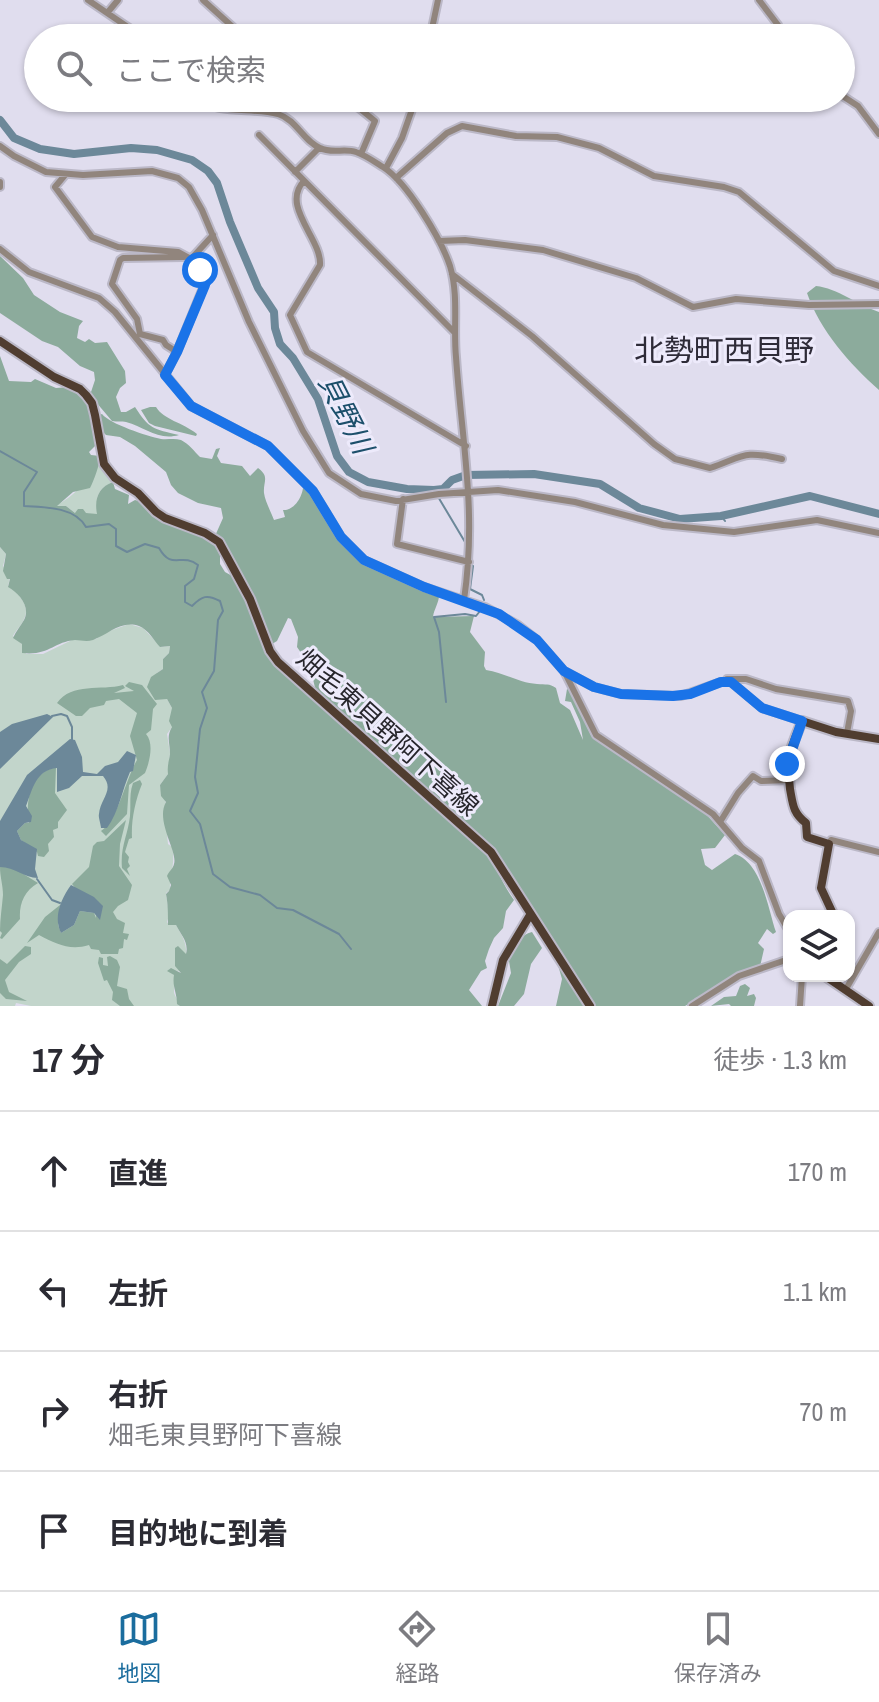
<!DOCTYPE html>
<html lang="ja">
<head>
<meta charset="utf-8">
<style>
  body { margin:0; font-family:"Archivo Narrow","Noto Sans JP",sans-serif; background:#f2f2f3; color:#2b2b33 }
  .controls { position:absolute; right:24px; bottom:24px; display:grid; overflow:hidden; border-radius:16px; box-shadow:0 2px 6px #0004 }
  .controls button { width:72px; height:72px; display:grid; place-items:center; padding:0; border:0; border-bottom:2px solid #e1e1e2; background:#fff; color:#2b2b33; font:40px sans-serif }
  .stop { position:absolute; width:24px; height:24px; margin:-18px; border:6px solid #1a73e8; border-radius:50%; background:#fff }
  .stop.end { background:#1a73e8; border-color:#fff; box-shadow:0 2px 8px #0008 }
  .list { margin:0; padding:0; list-style:none }
  h2 { display:flex; justify-content:space-between; align-items:center; height:104px; margin:0; padding:0 32px; font-size:34px }
  h2 small { font-size:26px; font-weight:400; color:#7c7c81 }
  .list li { display:grid; grid-template-columns:52px 1fr auto; gap:24px; align-items:center; box-sizing:border-box; height:120px; padding:0 32px; border-top:2px solid #e1e1e2 }
  .list b { display:block; font-size:30px; white-space:nowrap }
  .list p { margin:0; font-size:26px; white-space:nowrap; color:#7c7c81 }
  .list em { font-size:26px; font-style:normal; color:#7c7c81 }
  .icon { flex:none; width:44px; height:44px; fill:none; stroke:currentColor; stroke-width:2; stroke-linecap:round; stroke-linejoin:round }
  .map { position:relative; flex:none; width:879px; height:1006px; overflow:hidden }
  .search { position:absolute; background:#fff; box-shadow:0 2px 6px #0004; left:24px; right:24px; top:24px; height:88px; display:flex; align-items:center; gap:20px; box-sizing:border-box; padding:0 28px; border-radius:44px; color:#7c7c81; font-size:30px }
  .sheet { height:584px; background:#fff }
  nav { display:flex; justify-content:space-around; align-items:center; box-sizing:border-box; height:112px; border-top:2px solid #e1e1e2; background:#fff; font-size:22px; color:#7c7c81 }
  nav a { display:grid; justify-items:center; gap:4px }
  nav .on { color:#1b6d9e }
  .map>svg:first-child { display:block }
</style>
</head>
<body>
<div class="map">
<svg width="879" height="1006" viewBox="0 0 879 1006">
  <rect width="100%" height="100%" fill="#e0ddee"/>
  <path fill="#c2d5cb" d="M100,462L102,469L113,482C98,489 95,496 98,514C89,515 84,512 75,513L66,506H55C75,496 88,480 100,462Z
    M0,547L6,554L3,566L10,578L8,586C18,592 31,606 24,619C22,625 16,630 13,636L22,644L26,654H43L72,640L96,639L104,633L129,624L143,628L161,647L170,646L169,653L163,659V669L157,673L160,699H167L172,708V727L167,734L170,753L168,774L160,785C161,793 165,796 166,804C169,817 166,831 168,844L172,847C176,863 169,876 170,890L166,893L169,915L167,922L169,925H176C182,936 187,942 186,955L175,948V965L182,972L169,969L174,975V993L180,1006H31L16,1003L15,1006H0Z"/>
  <path fill="#8cab9c" d="M0,256L23,278L34,295L60,312L83,321L79,326L77,338L85,342L89,339L95,343L107,342L125,371L126,383L120,388L116,397L121,412H126L135,407C149,429 153,429 179,435C158,441 145,427 126,422C122,421 117,422 112,421L90,395L95,380L94,372L80,366L58,347L42,341L0,313Z
    M816,286C837,288 858,305 879,312V390C850,364 820,331 807,293Z
    M0,356L9,381L31,382L35,379L56,388L69,387L79,392L89,402L98,443L89,452L91,455L100,456C100,464 94,480 90,488L73,492L57,506H66L75,513L78,509H83L86,513L97,514C94,498 99,487 113,482L115,489L129,495L128,504L135,500L142,502L161,520L200,533L216,545L220,552V564L225,572L234,577L244,594L264,646L482,845C496,865 502,884 514,900L506,911L503,928L494,938L489,949L485,961L487,968L481,971L469,990L482,1006H180L177,1004C177,992 172,987 174,975L167,971L171,968L181,973L175,966V948L178,946L186,954C189,942 181,935 176,925H168C168,913 168,904 166,894L169,891L171,885L167,876C169,871 173,869 174,864C178,852 155,821 166,802L161,796L160,785L168,774C167,766 169,761 170,754C170,743 166,737 172,727L169,721L172,708L167,699L155,700L147,687L151,677L163,669V659L169,653L170,646L160,647C154,641 149,630 139,626C121,620 109,634 93,640C86,642 81,640 75,640C53,642 49,656 22,653V644L13,638C16,631 20,627 24,620C31,607 19,593 8,587L10,579H7L3,571L6,554L0,547Z
    M150,407H156C164,420 182,422 197,434L196,436L155,426L149,423L141,410Z
    M102,414C110,424 147,436 161,439C167,440 174,438 181,440C189,444 194,451 200,457L212,459L216,449L220,448L217,456L221,463L242,466L250,476L258,468C270,477 263,481 264,493C265,501 271,512 274,520L285,517L283,510C294,511 302,497 303,488H306L350,552L384,573L439,595C439,603 434,609 433,617L474,616L470,632L485,652L484,666L486,670C505,673 519,683 537,684C546,685 549,683 556,688L560,703L570,710L583,740L580,722L571,702L565,701L567,689L569,690L591,735L705,813L725,835L715,848L701,849L705,865L712,870L735,854C762,863 768,909 776,932L773,934L767,929L758,943L764,949L759,971C742,978 713,983 702,997L695,998L694,1001L685,1006H594L582,992L486,841L316,692L310,666L297,647L298,637L291,619L288,618L277,641L272,644C259,617 238,552 215,536L223,518L221,508L198,503L178,493L171,485L166,472L135,446L120,437L106,435L101,430L99,415Z
    M129,682L142,685L157,704L153,709L151,730L146,734C154,743 150,761 145,773L129,785L127,814L106,836L101,831C118,820 126,778 137,760L130,736L137,713L119,699L106,701L104,705L90,708L82,716H76L57,703C72,682 101,691 123,685L125,688L114,693L134,691L125,686Z
    M56,767L55,793L67,810L58,822V828L53,830L54,837L48,844L49,851L44,857L38,856L37,852L21,840L17,831L25,823H29C25,800 31,772 56,767Z
    M140,780L142,784C135,801 131,821 132,838L129,839L125,852L129,857L128,862L130,866L127,869L130,876L122,868C120,847 128,835 130,816C131,804 129,794 133,783Z
    M126,820L120,844L119,866L132,885L128,900L118,906L113,912L117,919L125,923L123,933L129,934L127,940L124,939L123,948L119,949L118,954H101L99,950L91,949L89,945C70,951 56,944 39,935L27,943L45,917L60,905L58,925L61,933L74,925L80,911L94,913L96,918L97,901L77,890L72,884L89,867L93,846L97,842L104,841Z
    M0,867H12L38,883C24,891 19,904 20,919L2,939L0,938L2,933L0,931C0,919 2,907 3,895C3,885 0,877 0,867Z
    M532,932L542,948L531,964L524,994L514,1006H498L511,973L508,955C514,947 521,934 532,932Z
    M25,946L31,947V954L19,962L5,980L9,992L27,1001L6,999L0,993V959L7,964Z
    M110,956L117,960L120,967L117,986L127,989L129,999L134,1006H120L112,1000L113,992L107,980L104,981L98,963L99,957L103,958V965L108,966L107,957Z
    M558,965L586,1006H556L562,979Z
    M745,984L750,988L747,996L754,994L756,998L754,1006H731L729,1004L711,1006L724,997L736,996L740,986Z"/>
  <path fill="#6c8899" d="M47,714L53,717L0,769V732L12,724Z
    M70,739L75,740L82,757L83,772L97,774L105,766L118,762L127,751L136,755L133,771L130,772C122,790 119,812 107,828H101C101,825 98,817 99,814C100,799 115,790 103,776H82L69,788L57,792V768C36,770 33,788 26,806L32,816L31,822L25,823L17,831L21,840L37,849L35,869L38,878C24,878 15,867 0,867V821L27,775Z
    M71,885L94,897L103,906L100,920L94,913L80,911L74,925L61,933C53,917 61,899 71,885Z"/>
  <g fill="none" stroke-linecap="round" stroke-linejoin="round">
    <path stroke="#6c8899" stroke-width="2" d="M0,451L37,472L24,492V506C45,507 75,507 86,527L109,524L116,529V546L127,552L145,544L159,548C172,571 181,552 198,565L194,579L185,586V602L192,606C202,596 207,594 220,601L223,611L218,620L214,671L202,692L207,708L200,729L195,777L198,793L190,811L200,824L213,874L230,887L260,895L277,908L293,910L339,934L351,949
      M434,490L465,542
      M721,516L725,521
      M473,566L470,589L482,595L484,600
      M446,702L439,632L434,617L465,614L476,616L480,611
      M52,716L61,714L67,716L72,727V741
      M37,879L52,900L60,903"/>
    <path stroke="#6c8899" stroke-width="8" d="M0,120L14,138L40,149L74,154L131,148L157,150L192,160L208,171L217,183L230,222L258,288L274,312L275,328L280,344L293,358L318,399L337,456L349,472L368,482L407,489L434,490L443,489L452,480L466,475L534,474L600,484L639,508L680,519L721,516L810,496L879,514"/>
    <defs>
      <path id="minor" d="M88,0L144,38
        M203,0L245,38
        M759,0L778,25L783,38
        M108,12L118,0
        M430,38L438,0
        M841,95L858,106L879,134
        M195,98C218,115 251,107 278,114C297,120 303,141 320,148C331,154 345,148 356,152C365,155 375,162 383,167C407,182 441,239 450,266C459,296 453,327 456,357C462,444 477,511 464,600
        M332,98L359,108L375,121L361,154
        M259,135L454,332
        M0,146L14,156L46,172L83,175L152,171L178,178L189,187L202,210L249,322L303,431L329,473L361,494L396,501L439,494L498,490L575,502L663,525L734,532L817,520L879,533
        M386,168L402,138L416,98
        M295,172L319,148
        M65,175L55,187L92,237L118,247L178,252L191,259L207,278L177,352L165,375
        M396,178L447,133L462,126L516,136L557,137L599,148L654,176L724,187L739,192L834,271L879,286
        M304,181C280,206 322,239 320,265L290,315L307,352L466,446
        M0,182V187
        M439,241L465,240L543,250L636,278L693,307L736,299L809,305L879,304
        M0,249L29,272L99,298L115,312L191,406L268,446L313,491L341,537L364,560L424,587L485,607L518,625L537,640L564,671L596,735L713,814L742,848L759,861L779,914L789,931
        M191,259L213,235
        M452,274L532,336L654,444L675,459L710,468C745,456 742,450 782,459
        M177,352L166,345L163,340L140,334L137,319L112,284L120,260L123,258L184,257
        M403,499L397,544L469,562
        M564,671L594,687L621,694L681,696L721,682H731L762,708L802,721
        M727,679H746L776,689L848,701L851,711L847,733
        M720,822L738,793L753,776L761,781L789,780
        M829,844L831,840L879,852
        M846,989L879,932
        M692,1006L739,976L789,959
        M800,1006L802,976"/>
      <path id="major" d="M0,341L54,377L80,389L86,395L92,403L95,415L104,464L115,478L138,493L156,512L165,518L205,533L219,542L250,599L270,651L278,662L491,852L590,1006
        M834,916L821,888L829,844L807,837L806,823C793,813 793,805 790,789C786,756 790,750 802,721L836,732L879,739
        M825,976L869,1006
        M492,1006L503,960L530,915"/>
    </defs>
    <use href="#minor" stroke="#bbb8c7" stroke-width="10"/>
    <use href="#major" stroke="#bbb8c7" stroke-width="12"/>
    <use href="#minor" stroke="#91857d" stroke-width="6"/>
    <use href="#major" stroke="#503d30" stroke-width="8"/>
  </g>
  <g fill="none" stroke-linecap="round" stroke-linejoin="round">
    <path stroke="#1a73e8" stroke-width="10" d="M200,270L207,278L205,285L177,352L165,375L191,406L268,446L313,491L341,537L364,560L424,587L499,614L537,640L564,671L594,687L621,694L673,696L690,694L721,682H731L762,708L802,721L787,764"/>
  </g>
  <g text-anchor="middle" dominant-baseline="central" stroke-width="6" stroke-linejoin="round" paint-order="stroke">
    <g font-size="26" fill="#27262c" stroke="#edeafb">
      <text transform="translate(388 732) rotate(42)">畑毛東貝野阿下喜線</text>
    </g>
    <g font-size="28" font-style="italic" fill="#1c4f6b" stroke="#edeafb">
      <text transform="translate(346 414) rotate(63)">貝野川</text>
    </g>
    <g font-size="30" fill="#2e2b38" stroke="#edeafb">
      <text x="724" y="350">北勢町西貝野</text>
    </g>
  </g>
</svg>
<div class="controls">
<button><svg class="icon" aria-label="layers" viewBox="0 0 24 24"><path d="M12 4l9 5-9 5-9-5zM3 14l9 5 9-5"/></svg></button>
</div>
<div class="stop" style="left:200px;top:270px"></div>
<div class="stop end" style="left:787px;top:764px"></div>
<div class="search"><svg class="icon" aria-label="search" viewBox="0 0 24 24"><circle cx="10" cy="10" r="6"/><path d="M15 15l6 6"/></svg>ここで検索</div>
</div>
<section class="sheet">
<h2>17 分<small>徒歩 · 1.3 km</small></h2>
<ul class="list">
<li><svg class="icon" aria-label="ahead" viewBox="0 0 24 24"><path d="M12 20V5M6 11l6-6 6 6"/></svg><div><b>直進</b></div><em>170 m</em></li>
<li><svg class="icon" aria-label="left" viewBox="0 0 24 24"><path d="M17 20v-9H6M10 6l-5 5 5 5"/></svg><div><b>左折</b></div><em>1.1 km</em></li>
<li><svg class="icon" aria-label="right" viewBox="0 0 24 24"><path d="M7 20v-9h11M14 6l5 5-5 5"/></svg><div><b>右折</b><p>畑毛東貝野阿下喜線</p></div><em>70 m</em></li>
<li><svg class="icon" aria-label="arrive" viewBox="0 0 24 24"><path d="M6 21V4h12l-3 4 3 4H6"/></svg><div><b>目的地に到着</b></div></li>
</ul>
</section>
<nav>
<a class="on"><svg class="icon" aria-label="map" viewBox="0 0 24 24"><path d="M3 6l6-2 6 2 6-2v14l-6 2-6-2-6 2zM9 4v14M15 6v14"/></svg>地図</a>
<a><svg class="icon" aria-label="directions" viewBox="0 0 24 24"><path d="M12 3l9 9-9 9-9-9zM9 14v-3h6M13 9l2 2-2 2"/></svg>経路</a>
<a><svg class="icon" aria-label="saved" viewBox="0 0 24 24"><path d="M7 4h10v16l-5-4-5 4z"/></svg>保存済み</a>
</nav>
</body>
</html>
